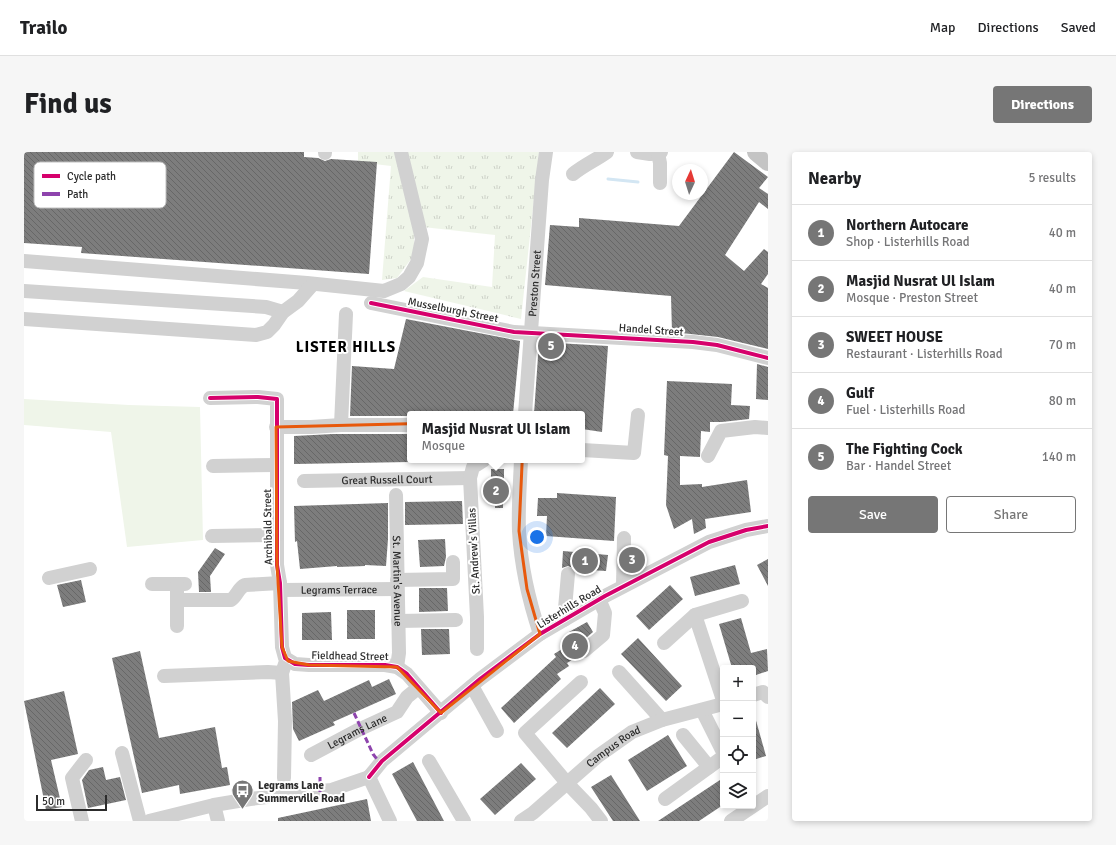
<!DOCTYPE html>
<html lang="en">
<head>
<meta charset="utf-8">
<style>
  body { margin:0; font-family:Signika,sans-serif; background:#f6f6f6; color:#202124 }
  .controls { position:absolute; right:12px; bottom:12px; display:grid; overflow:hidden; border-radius:4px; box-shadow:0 2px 6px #0003 }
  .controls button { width:36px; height:36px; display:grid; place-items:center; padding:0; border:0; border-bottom:1px solid #e0e0e0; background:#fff; color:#202124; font:20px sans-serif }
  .compass { position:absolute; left:648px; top:12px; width:36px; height:36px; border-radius:50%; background:#fff; box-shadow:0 2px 6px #0003; rotate:4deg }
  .scale { position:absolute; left:12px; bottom:10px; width:71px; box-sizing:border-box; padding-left:4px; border:2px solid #2c2c2c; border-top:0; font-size:11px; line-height:14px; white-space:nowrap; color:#2c2c2c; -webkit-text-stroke:3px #fff; paint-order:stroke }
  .you { position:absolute; left:513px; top:385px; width:14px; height:14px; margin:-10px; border:3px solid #fff; border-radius:50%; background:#1a73e8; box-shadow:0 0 0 6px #1a73e833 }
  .badge { display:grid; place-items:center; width:26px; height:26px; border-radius:50%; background:#767676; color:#fff; font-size:13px; font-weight:700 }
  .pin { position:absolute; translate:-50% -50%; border:2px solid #fff; box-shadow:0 1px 4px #0006 }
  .popup { position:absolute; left:383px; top:259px; width:178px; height:52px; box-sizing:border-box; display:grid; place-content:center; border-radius:4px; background:#fff; filter:drop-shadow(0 1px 3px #0005); font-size:13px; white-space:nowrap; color:#757577 }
  .popup b { font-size:15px; color:#202124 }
  .popup::after { content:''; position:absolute; left:50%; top:100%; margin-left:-8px; border:8px solid transparent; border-top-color:#fff }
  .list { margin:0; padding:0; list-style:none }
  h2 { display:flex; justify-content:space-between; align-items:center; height:52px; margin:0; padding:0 16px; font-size:17px }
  h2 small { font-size:13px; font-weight:400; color:#757577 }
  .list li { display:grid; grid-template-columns:26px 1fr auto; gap:12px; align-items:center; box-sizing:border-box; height:56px; padding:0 16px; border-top:1px solid #e0e0e0 }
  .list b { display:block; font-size:15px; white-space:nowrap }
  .list p { margin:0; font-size:13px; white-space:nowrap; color:#757577 }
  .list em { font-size:13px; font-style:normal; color:#757577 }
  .actions { display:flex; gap:8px; padding:12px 16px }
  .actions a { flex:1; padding:9px 0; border:1px solid #767676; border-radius:4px; text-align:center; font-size:14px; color:#767676 }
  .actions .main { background:#767676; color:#fff }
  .icon { flex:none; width:22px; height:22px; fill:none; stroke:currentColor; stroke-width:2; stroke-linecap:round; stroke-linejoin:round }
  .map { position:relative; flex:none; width:744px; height:669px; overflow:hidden; border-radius:4px }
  header { display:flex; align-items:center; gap:24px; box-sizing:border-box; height:56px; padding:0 20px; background:#fff; border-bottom:1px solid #e0e0e0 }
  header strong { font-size:19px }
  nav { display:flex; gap:22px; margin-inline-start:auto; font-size:14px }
  .intro { display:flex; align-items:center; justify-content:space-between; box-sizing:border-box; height:96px; padding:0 24px }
  h1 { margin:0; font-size:28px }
  .button { padding:10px 18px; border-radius:4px; background:#767676; color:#fff; font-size:14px; font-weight:700 }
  main { display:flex; gap:24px; padding:0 24px }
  aside { flex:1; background:#fff; border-radius:4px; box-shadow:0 2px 6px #0003 }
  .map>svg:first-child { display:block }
</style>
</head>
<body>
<header>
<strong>Trailo</strong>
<nav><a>Map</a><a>Directions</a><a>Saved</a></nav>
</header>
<div class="intro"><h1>Find us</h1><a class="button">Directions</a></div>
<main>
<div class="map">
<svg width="744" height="669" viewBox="0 0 744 669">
  <defs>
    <pattern id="grass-tufts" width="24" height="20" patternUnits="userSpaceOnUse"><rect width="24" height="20" fill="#eff5e9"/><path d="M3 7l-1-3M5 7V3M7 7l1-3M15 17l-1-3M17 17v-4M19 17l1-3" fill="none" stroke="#cdd2c8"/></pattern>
    <pattern id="building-back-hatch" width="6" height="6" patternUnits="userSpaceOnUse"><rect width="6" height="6" fill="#7d7d7d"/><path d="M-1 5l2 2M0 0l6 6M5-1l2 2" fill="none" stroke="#676767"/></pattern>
  </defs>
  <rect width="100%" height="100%" fill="#fff"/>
  <path fill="url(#grass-tufts)" d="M334,0H515L497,167L380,139L399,125L468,135L471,83L390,74V103L373,126L358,128L367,14L334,10Z"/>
  <path fill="#eff5e9" d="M0,247L105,253L176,255L179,388L103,395L87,280L0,273Z"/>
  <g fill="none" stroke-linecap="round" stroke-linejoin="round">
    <path stroke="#d3e6f3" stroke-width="3" d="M584,27L614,30"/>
  </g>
  <path fill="url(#building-back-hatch)" d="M0,0H280V5L294,6L301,9L307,7L353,10L345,122L57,101L58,95L0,91Z
    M710,0L744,25L735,36L744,42V57L735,50L701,103L720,119L740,97L744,100V122L737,132L744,136V197L694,185L648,180L647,144L521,133L526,73L555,75V66L655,74Z
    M382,167L496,189L489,262H386V264H326L328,214L370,217Z
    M515,190L584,194L578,280L558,277V262H510Z
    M733,212L744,215V248L732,247Z
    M643,229L708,232L707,253L726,254L725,267L698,270H686V280L677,279L676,305L656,304V333L678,332V335L723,328L727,360L681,367L682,376L670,382L668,367L650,377L642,353L644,304L640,303Z
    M309,282H386V310L270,312V284Z
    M467,317H480V332H477V346H479V356H471V353H467Z
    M533,341L592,345L590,389L522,384L523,364H513L514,346H533Z
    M438,349L439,372L381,373V350Z
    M364,351V387L362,414L341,413V414L313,415V414L276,417L273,389L271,390L270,354Z
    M421,387L422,405L420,414L396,415L394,388Z
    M191,396L201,402L186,424L187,440H175L174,420Z
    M539,399L584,403L582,419L551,417L544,414L538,416Z
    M744,407V434L733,413Z
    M711,413L716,432L671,444L666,425Z
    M57,428L62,450L39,455L33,433Z
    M646,433L659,447L625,478L612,464Z
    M395,436H423L424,459L395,460Z
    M323,458H351V487H323Z
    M307,460L308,488H278V461Z
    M717,466L727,501L743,497L744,519L729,524V516H708L695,472Z
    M563,470L569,480L555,492L552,497L547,500L551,506L543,511L545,514L533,522L537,527L490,571L477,556L532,505L530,502L551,489L545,480Z
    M397,477H425L426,502L398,503Z
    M614,486L658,534L642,549L597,502Z
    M116,499L135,586L191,575L198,616L203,615L206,633L156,642L155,633L118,641L88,506Z
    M365,527L372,542L309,570L311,573L275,589L269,577L268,550L294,538L300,549L345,528L348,535Z
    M576,536L591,552L543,596L528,581Z
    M40,539L54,602L27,608L38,655L22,658L0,549Z
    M729,565H731L742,604L729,608Z
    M644,583L663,614L623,639L604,608Z
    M389,610L420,669H393L368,622Z
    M497,611L512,627L471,663L456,647Z
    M79,615L82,628L96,625L102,648L64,656L58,628L65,618Z
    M587,623L616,669H589L567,635Z
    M699,626V653L675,669H634Z
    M343,647L347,669H254V666Z"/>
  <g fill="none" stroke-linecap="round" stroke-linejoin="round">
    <g stroke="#d1d1d1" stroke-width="14">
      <path d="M613,0L626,2L637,0"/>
      <path d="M301,1V0"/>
      <path d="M634,1L636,11V31"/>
      <path d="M549,22C560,13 572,8 583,0"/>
      <path d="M0,109L283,131L360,139L377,132L385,125L393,111L398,87L377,0"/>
      <path d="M0,139L242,155L259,160"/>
      <path d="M347,151L490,180L669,190L693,193L744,206"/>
      <path d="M0,167L232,183L243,180L250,173L259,160L274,149L289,132"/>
      <path d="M186,246L234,245L253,247V413L256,431L258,495L261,506L271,512L285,513H361L373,515L383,522L417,561"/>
      <path id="s1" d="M501,262L518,28L522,0"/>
      <path d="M317,273L322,162"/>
      <path d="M252,275H287L317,273H386"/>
      <path d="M558,298L610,301L614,263"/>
      <path d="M684,304L697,279L731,275L744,276"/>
      <path d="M497,308C496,332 494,356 495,379C497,415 505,449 516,482"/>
      <path d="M189,314L252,313"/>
      <path id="s2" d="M280,329L446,326"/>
      <path id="s3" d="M372,343L375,501L373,515"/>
      <path d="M188,384L253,383"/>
      <path d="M25,426L66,417"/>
      <path d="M373,428L429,427V410"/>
      <path d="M128,432H161"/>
      <path d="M599,434L600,386"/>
      <path id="s4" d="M257,438L373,437"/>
      <path d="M153,448H207C213,444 214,436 221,433L256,431"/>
      <path d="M671,463L718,449"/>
      <path d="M540,468L544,422"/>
      <path d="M374,469L432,468"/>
      <path d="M153,474V432"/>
      <path d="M640,491L671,463L699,548"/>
      <path d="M453,497V465L446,326L449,315L460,308"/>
      <path d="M560,499L579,483L581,461L575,447"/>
      <path d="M595,520L638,568"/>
      <path d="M140,524L244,520L258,521"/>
      <path d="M557,530L501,581L543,631L567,656L577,669"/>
      <path d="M448,534L473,579"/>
      <path d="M729,543L739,540L744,545"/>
      <path d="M678,558L699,600"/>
      <path d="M659,583L685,615"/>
      <path d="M98,601L116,669"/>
      <path id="s5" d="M287,603L334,578L373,560L383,545L394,536"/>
      <path d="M405,609L440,669"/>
      <path d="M345,625L358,609L456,527L516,482L581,444L685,390L722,378L744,374"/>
      <path d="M345,625L366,669"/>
      <path d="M260,626L261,569L258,521L261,512L264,509"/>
      <path d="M641,647L699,605"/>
      <path d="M190,653L194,669"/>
      <path d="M58,669L48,626L62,608"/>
      <path d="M125,669L190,653L226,647L307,638L345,625"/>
      <path id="s6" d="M497,669L509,661L574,604L608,580L638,568L699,552"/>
      <path d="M707,669L744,644"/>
    </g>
    <path stroke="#c4c4c4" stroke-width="18" d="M732,0L744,10"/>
    <path stroke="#8e44ad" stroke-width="3" stroke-dasharray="6 3" stroke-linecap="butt" d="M330,561L349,602L356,611
      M296,640V622"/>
    <defs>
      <path id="cycleway" d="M347,151L490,180L669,190L693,193L744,206
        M186,246L234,245L253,247V413L256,431L258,495L261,506L271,512L285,513H361L373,515L383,522L417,561
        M345,625L358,609L456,527L516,482L581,444L685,390L722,378L744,374"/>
    </defs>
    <use href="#cycleway" stroke="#fff" stroke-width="6"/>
    <use href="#cycleway" stroke="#d6006c" stroke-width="4"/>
  </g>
  <path fill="none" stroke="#e8590c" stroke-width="3" stroke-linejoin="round" d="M500,269L495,379L503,437L516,482L417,561L373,515L285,513L264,509L258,495L253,413L252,275Z"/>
  <defs>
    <symbol id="bus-pin" viewBox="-11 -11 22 30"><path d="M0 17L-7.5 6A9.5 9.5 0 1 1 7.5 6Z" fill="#767676" stroke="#fff"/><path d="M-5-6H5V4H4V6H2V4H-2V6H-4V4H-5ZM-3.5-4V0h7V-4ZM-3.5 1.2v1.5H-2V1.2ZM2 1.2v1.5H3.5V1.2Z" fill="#fff"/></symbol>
  </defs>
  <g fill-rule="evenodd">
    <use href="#bus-pin" x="206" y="626" width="25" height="34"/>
  </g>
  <g text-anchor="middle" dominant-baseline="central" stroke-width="4" stroke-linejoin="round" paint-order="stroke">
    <g font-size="11" fill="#2c2c2c" stroke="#fff">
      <text stroke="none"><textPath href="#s1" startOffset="131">Preston Street</textPath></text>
      <text transform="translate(429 158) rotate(11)">Musselburgh Street</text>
      <text transform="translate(627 178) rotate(4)">Handel Street</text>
      <text stroke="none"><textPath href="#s2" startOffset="83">Great Russell Court</textPath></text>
      <text transform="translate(244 375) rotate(-91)">Archibald Street</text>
      <text transform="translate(450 399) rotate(-93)">St. Andrew's Villas</text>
      <text stroke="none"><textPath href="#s3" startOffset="86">St. Martin's Avenue</textPath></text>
      <text stroke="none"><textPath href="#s4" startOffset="58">Legrams Terrace</textPath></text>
      <text transform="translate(545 455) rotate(-31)">Listerhills Road</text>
      <text transform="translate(326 504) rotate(1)">Fieldhead Street</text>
      <text stroke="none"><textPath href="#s5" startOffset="52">Legrams Lane</textPath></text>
      <text stroke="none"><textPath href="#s6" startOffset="119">Campus Road</textPath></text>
    </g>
    <g font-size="11" font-weight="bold" fill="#2c2c2c" stroke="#fff" text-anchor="start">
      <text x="234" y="633">Legrams Lane<tspan x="234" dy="13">Summerville Road</tspan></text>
    </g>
    <g font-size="15" font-weight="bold" letter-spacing="1" fill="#000" stroke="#fff">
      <text x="322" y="195">LISTER HILLS</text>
    </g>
  </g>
  <rect x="10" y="10" width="132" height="46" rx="6" fill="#fff" stroke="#c0c0c0" stroke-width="1"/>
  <rect x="18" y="22" width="18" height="4" fill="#d6006c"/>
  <rect x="18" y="40" width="18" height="4" fill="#8e44ad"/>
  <g font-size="11" fill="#2c2c2c">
    <text x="43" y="28">Cycle path</text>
    <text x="43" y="46">Path</text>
  </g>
</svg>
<div class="controls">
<button>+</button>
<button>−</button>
<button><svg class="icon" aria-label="locate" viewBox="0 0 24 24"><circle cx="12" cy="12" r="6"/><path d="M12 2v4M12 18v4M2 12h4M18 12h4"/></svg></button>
<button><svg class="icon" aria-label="layers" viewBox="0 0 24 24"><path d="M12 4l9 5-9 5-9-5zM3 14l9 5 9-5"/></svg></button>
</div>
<svg class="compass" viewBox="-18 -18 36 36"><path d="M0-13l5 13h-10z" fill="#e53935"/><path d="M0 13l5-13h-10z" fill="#757577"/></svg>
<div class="scale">50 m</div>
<div class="you"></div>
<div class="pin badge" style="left:561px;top:409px">1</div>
<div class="pin badge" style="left:472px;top:339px">2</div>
<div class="popup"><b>Masjid Nusrat Ul Islam</b>Mosque</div>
<div class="pin badge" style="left:608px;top:408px">3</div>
<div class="pin badge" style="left:551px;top:494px">4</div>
<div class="pin badge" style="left:527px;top:194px">5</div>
</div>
<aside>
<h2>Nearby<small>5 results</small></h2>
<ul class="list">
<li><span class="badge">1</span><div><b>Northern Autocare</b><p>Shop · Listerhills Road</p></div><em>40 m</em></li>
<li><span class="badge">2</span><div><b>Masjid Nusrat Ul Islam</b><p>Mosque · Preston Street</p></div><em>40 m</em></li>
<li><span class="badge">3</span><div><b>SWEET HOUSE</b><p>Restaurant · Listerhills Road</p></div><em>70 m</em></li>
<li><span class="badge">4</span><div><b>Gulf</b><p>Fuel · Listerhills Road</p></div><em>80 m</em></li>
<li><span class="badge">5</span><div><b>The Fighting Cock</b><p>Bar · Handel Street</p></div><em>140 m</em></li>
</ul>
<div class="actions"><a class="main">Save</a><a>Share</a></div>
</aside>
</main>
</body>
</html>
